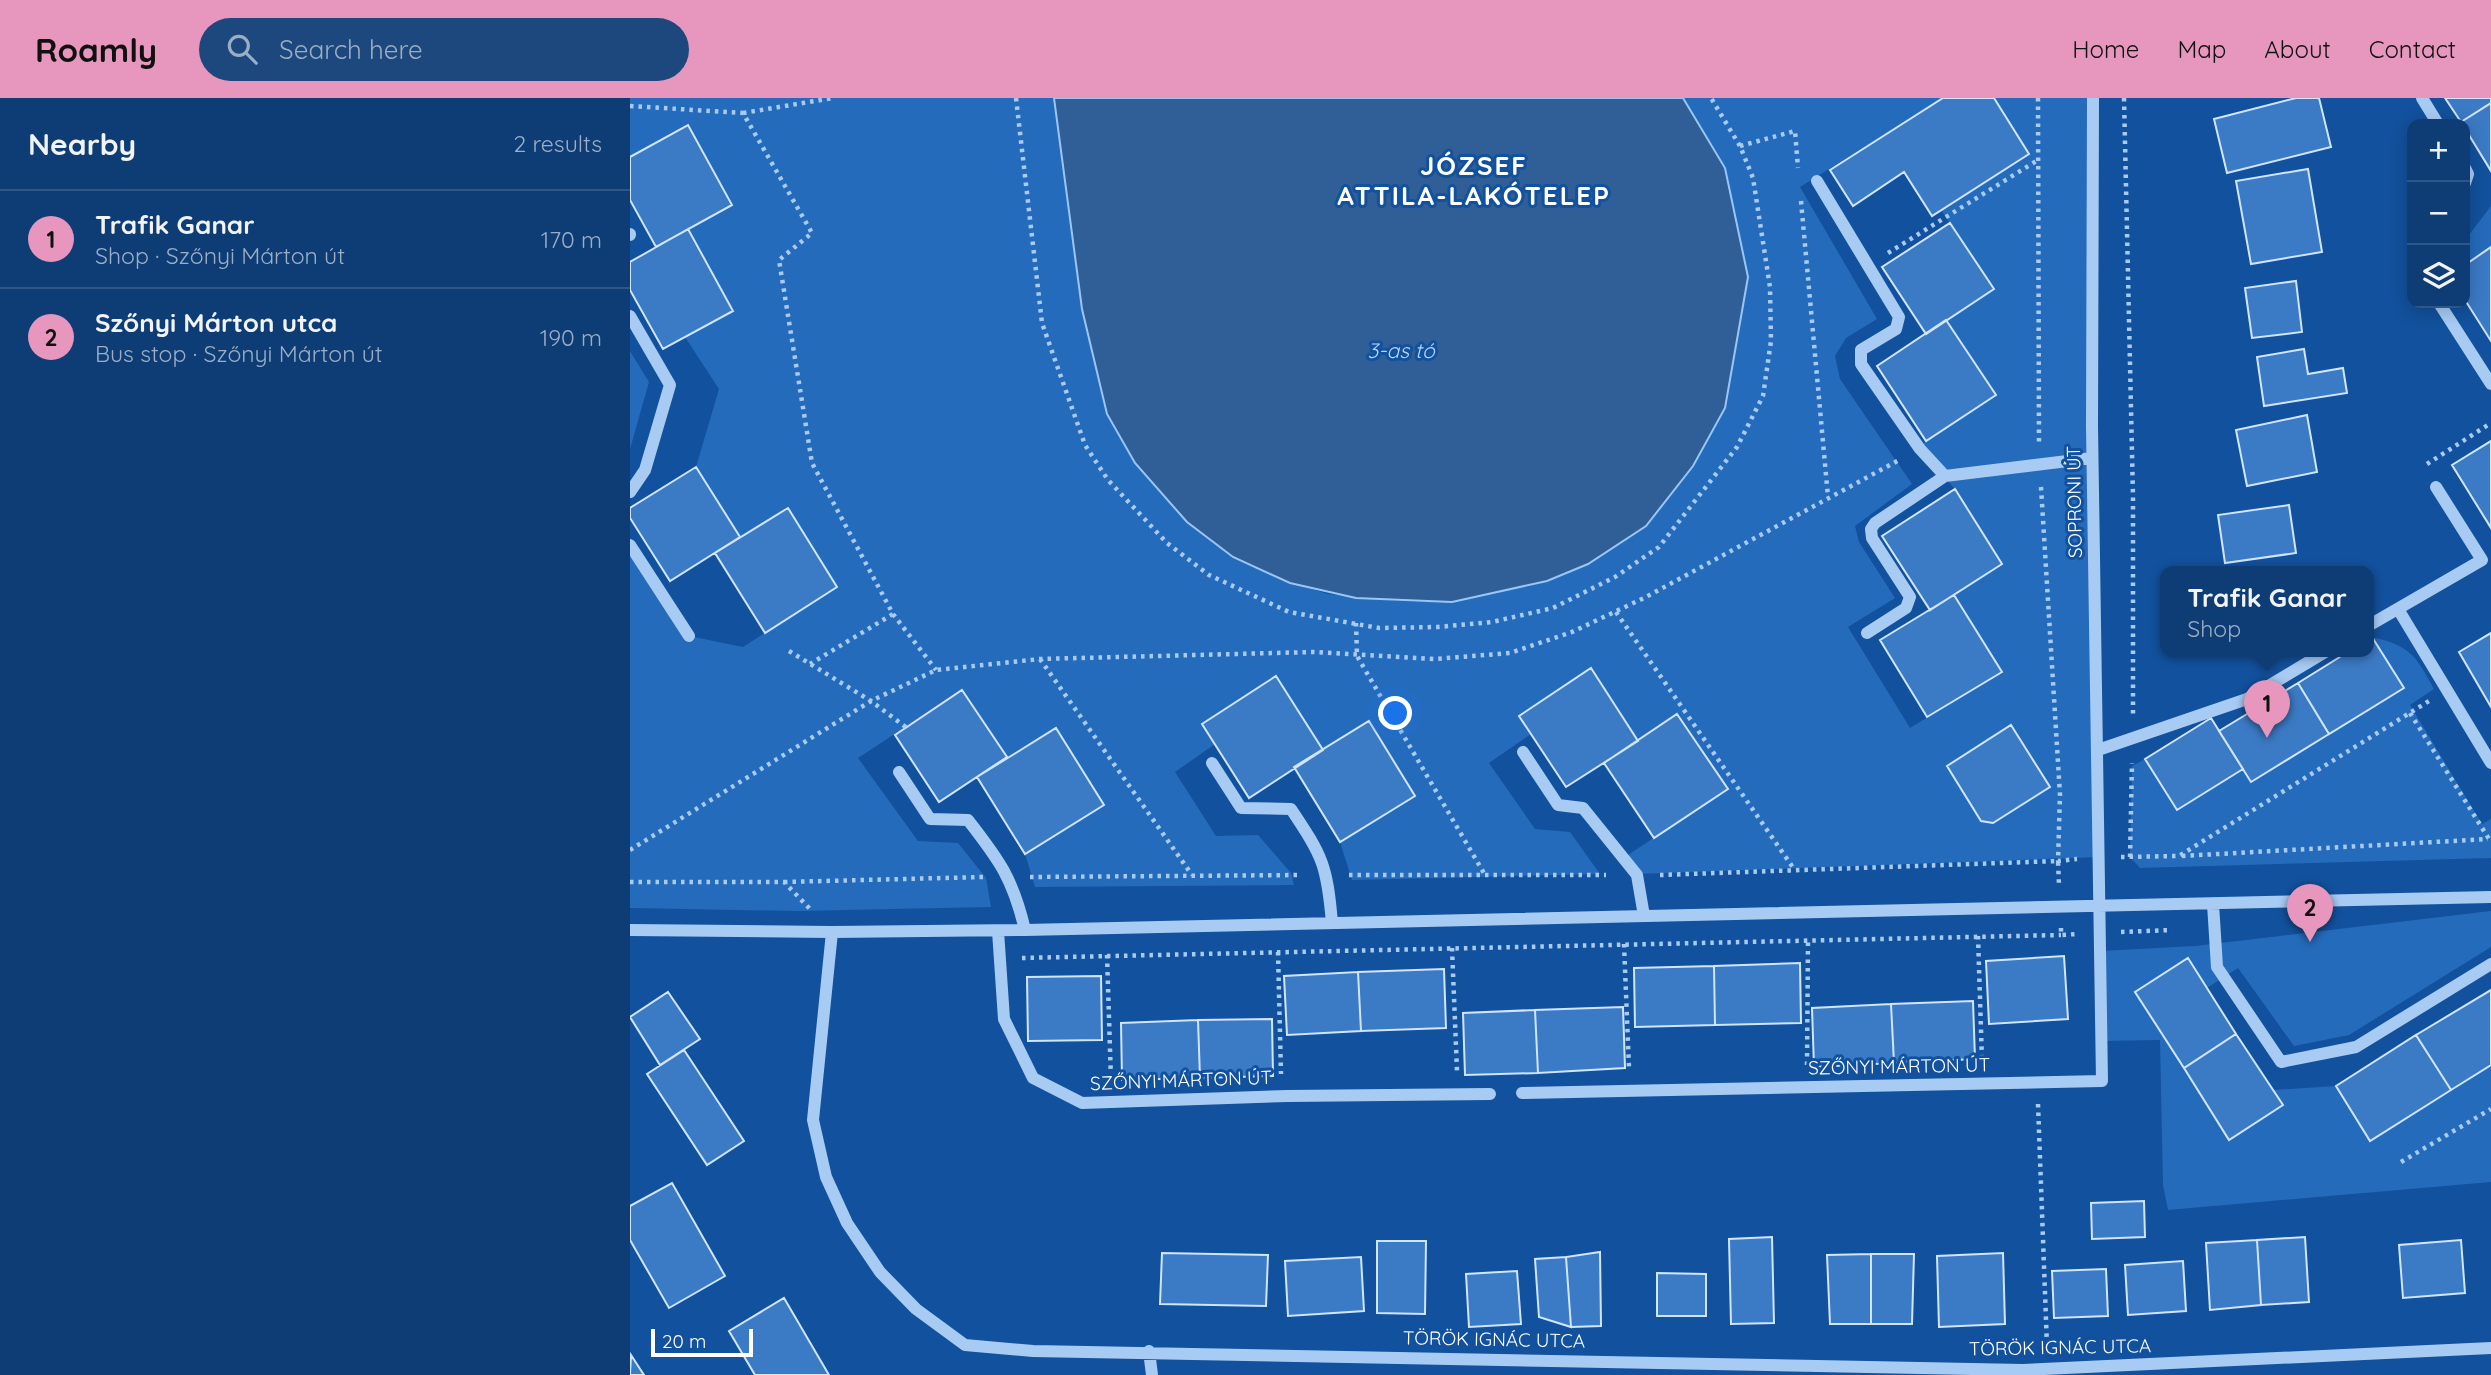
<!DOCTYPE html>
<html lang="en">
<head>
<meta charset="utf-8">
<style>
  body { margin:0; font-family:Quicksand,sans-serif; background:#1c487e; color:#f1f3f6 }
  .controls { position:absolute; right:21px; top:21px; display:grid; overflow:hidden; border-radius:14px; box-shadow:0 4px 18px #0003 }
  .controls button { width:63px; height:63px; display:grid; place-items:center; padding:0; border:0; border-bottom:2px solid #2e5688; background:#0e3d76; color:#f1f3f6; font:35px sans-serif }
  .scale { position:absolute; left:21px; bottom:18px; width:102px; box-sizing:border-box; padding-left:7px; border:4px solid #fff; border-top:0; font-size:19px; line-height:24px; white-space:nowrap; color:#fff; -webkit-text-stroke:5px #12519d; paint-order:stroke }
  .you { position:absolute; left:766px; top:616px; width:24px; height:24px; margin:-18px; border:5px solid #fff; border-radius:50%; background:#1a73e8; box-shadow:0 0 0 10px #1a73e833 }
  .badge { display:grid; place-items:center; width:46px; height:46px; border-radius:50%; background:#e797bd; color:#111; font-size:23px; font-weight:700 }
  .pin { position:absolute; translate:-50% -58px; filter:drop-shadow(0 2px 4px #0008) }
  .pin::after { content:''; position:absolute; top:37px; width:24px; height:21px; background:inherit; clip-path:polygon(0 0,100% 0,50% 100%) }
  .popup { position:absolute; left:1530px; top:468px; width:214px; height:91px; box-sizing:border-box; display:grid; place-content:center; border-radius:14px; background:#0e3d76; filter:drop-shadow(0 2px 5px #0005); font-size:23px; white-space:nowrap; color:#9baec5 }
  .popup b { font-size:26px; color:#f1f3f6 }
  .popup::after { content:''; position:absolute; left:50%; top:100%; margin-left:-14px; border:14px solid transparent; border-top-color:#0e3d76 }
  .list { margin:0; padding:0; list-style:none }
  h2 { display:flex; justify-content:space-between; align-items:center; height:91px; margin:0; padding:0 28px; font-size:30px }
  h2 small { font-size:23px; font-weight:400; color:#9baec5 }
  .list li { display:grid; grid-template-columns:46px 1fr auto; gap:21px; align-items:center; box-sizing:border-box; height:98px; padding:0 28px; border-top:2px solid #2e5688 }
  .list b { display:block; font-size:26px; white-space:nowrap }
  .list p { margin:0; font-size:23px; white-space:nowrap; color:#9baec5 }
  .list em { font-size:23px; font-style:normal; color:#9baec5 }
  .icon { flex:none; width:38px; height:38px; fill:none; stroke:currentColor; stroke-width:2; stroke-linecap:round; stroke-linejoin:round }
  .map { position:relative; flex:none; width:1861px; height:1277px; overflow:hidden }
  header { display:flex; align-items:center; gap:42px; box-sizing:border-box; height:98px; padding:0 35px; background:#e797bd; color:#111 }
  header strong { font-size:33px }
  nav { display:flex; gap:38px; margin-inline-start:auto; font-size:24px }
  .search { width:490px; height:63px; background:#1c487e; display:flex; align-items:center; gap:18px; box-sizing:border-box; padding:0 24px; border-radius:38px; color:#9baec5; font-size:26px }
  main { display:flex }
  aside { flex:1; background:#0e3d76 }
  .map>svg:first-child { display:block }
</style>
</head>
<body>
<header>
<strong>Roamly</strong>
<div class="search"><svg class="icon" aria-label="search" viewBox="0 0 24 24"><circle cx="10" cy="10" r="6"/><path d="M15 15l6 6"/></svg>Search here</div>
<nav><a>Home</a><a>Map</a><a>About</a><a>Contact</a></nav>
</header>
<main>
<aside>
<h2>Nearby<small>2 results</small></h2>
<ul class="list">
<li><span class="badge">1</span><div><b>Trafik Ganar</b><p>Shop · Szőnyi Márton út</p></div><em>170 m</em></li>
<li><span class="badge">2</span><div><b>Szőnyi Márton utca</b><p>Bus stop · Szőnyi Márton út</p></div><em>190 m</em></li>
</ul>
</aside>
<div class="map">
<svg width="1861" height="1277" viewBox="0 0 1861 1277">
  <rect width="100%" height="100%" fill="#12519d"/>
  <path fill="#256bbb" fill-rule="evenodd" d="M0,0H424L452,211L477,316L603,459L660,485L698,496L769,503L822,504L918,483L958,466L1095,70L1053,0H1313L1170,89L1247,221L1216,240L1205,258L1210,281L1282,386L1225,428L1229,444L1265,500L1218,529L1280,630L1371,574L1324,497L1372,465L1325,391L1290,351L1296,343L1366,297L1316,222L1364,191L1311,112L1399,56L1364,0H1463L1469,759L1007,776L995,759L1097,691L1047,616L1008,643L960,571L890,617L901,636L859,665L905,731L940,734L970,776L722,782L710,744L784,698L693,652L645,578L572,626L585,646L545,674L586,738L628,737L661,775L664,787L405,789L395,756L473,706L426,630L377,659L332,592L228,660L288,743L328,745L356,780L361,809L168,813L0,810V447L59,538L113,549L207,489L158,410L110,439L66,369L89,291L55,239L102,212L58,131L102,107L58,27L0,59ZM1381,627L1420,689L1363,725L1351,722L1317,669Z
    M1861,108V149L1835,167V142Z
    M0,253L19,284L0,351Z
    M1742,539C1781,548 1786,558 1804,591L1780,607L1852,726L1861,721V760L1510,770L1500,759L1502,668L1515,661L1547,712L1613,671L1621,684L1773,590Z
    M1861,813V849L1719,937L1664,948L1608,870L1577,890L1558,860L1506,894L1599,1042L1652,1008L1643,992L1706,988L1740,1042L1861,967V1084L1538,1112L1533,1087L1530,942L1471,943V853L1565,848Z"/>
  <path fill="#305e96" stroke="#9ac6f7" stroke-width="2" d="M424,0H1053L1095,70L1118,179L1095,310L1063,368L1016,428L958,466L917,483L822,504L726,500L660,485L603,459L557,424L505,365L477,316L452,211Z"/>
  <path fill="#3b7ac4" stroke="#d0e5fe" stroke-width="2" d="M1313,0H1364L1399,56L1302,118L1274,74L1223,108L1200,72Z
    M1666,0H1689L1701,49L1597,75L1584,21Z
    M1815,0H1861V5L1831,24Z
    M1861,5V73L1831,24Z
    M58,27L102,107L26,149L0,102V59Z
    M1678,71L1692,154L1621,166L1606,83Z
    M1320,125L1364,191L1296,236L1252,169Z
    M58,131L103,213L33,251L0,192V164Z
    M1861,149V243L1835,202V167Z
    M1666,183L1672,234L1622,240L1615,190Z
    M1316,222L1366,297L1296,343L1247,268Z
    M1674,251L1678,276L1713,270L1717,295L1634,308L1627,259Z
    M1677,317L1687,374L1617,388L1606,332Z
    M1861,343V430L1822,367Z
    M66,369L110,439L40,483L0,420V410Z
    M1325,391L1372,466L1300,512L1252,438Z
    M1659,407L1666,455L1595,465L1588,417Z
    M158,410L207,489L135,535L85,455Z
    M1324,497L1372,574L1297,619L1250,542Z
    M1861,535V609L1829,554Z
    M1742,539L1774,590L1699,636L1668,585L1718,554H1738V542Z
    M961,570L1008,643L936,689L889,618Z
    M646,578L693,652L619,700L572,626Z
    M1668,585L1699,636L1621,684L1589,633Z
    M332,592L377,659L309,704L265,637Z
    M1047,616L1098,691L1024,740L974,665Z
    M1581,620L1613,671L1547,712L1515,661Z
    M739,623L785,698L710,744L664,669Z
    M1381,627L1420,689L1363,725L1351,723L1317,668Z
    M426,630L474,707L395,756L347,679Z
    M1434,858L1438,921L1359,926L1356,863Z
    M1558,860L1606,936L1554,970L1505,894Z
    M1170,865L1171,925L1085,927L1084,868Z
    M1084,868L1085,927L1005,929L1004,870Z
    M814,871L816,930L731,933L728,874Z
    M728,874L731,933L657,937L654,878Z
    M471,878L472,942L398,943L397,879Z
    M1861,892V967L1821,992L1786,937Z
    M38,894L70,941L30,967L0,919Z
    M1343,903L1345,961L1264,965L1261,906Z
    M1261,906L1264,965L1184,969L1182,910Z
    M993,909L995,970L908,975L905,912Z
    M905,912L908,975L835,977L833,915Z
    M642,921L643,978L570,980L568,922Z
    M568,922L570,980L492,982L491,925Z
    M1606,936L1653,1007L1599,1042L1554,970Z
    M1786,937L1821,992L1740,1043L1706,988Z
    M54,952L114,1043L77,1067L17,976Z
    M42,1085L95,1178L39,1210L0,1142V1108Z
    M1514,1103L1515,1139L1462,1141L1461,1105Z
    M1142,1139L1144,1225L1101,1226L1099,1141Z
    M1675,1139L1679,1204L1631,1207L1627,1142Z
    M1627,1142L1631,1207L1580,1212L1576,1145Z
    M1831,1142L1835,1195L1773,1200L1769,1147Z
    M747,1143H796L795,1216L747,1215Z
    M970,1154L971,1228L941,1229L936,1159Z
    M532,1155L638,1157L636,1208L530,1206Z
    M1373,1155L1375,1226L1309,1229L1307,1158Z
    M1241,1156V1226H1200L1197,1157Z
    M1241,1156H1284L1282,1226H1241Z
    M731,1159L734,1213L658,1218L655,1163Z
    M936,1159L941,1229L909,1219L905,1161Z
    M1553,1163L1556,1213L1498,1217L1495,1167Z
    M1476,1171L1478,1218L1424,1220L1422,1173Z
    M887,1173L891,1226L839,1229L836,1176Z
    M1027,1175L1076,1176V1218H1027Z
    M154,1200L199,1277H125L99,1233Z
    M1,1257L14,1277H0Z"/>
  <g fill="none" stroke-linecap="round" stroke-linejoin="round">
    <path stroke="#a8cbf4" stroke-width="4.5" stroke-dasharray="3.5 5" stroke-linecap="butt" d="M386,0L412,225L455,347L478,382L537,445L579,477L659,514L749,530L808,529L862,524L923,510L985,479L1029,449L1107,349L1133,298L1141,243L1140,189L1123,80L1110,48L1081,0
      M1408,0L1409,345
      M1494,0L1503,399V618
      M0,8L113,15L182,135L149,162L182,365L263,516L180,566
      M113,15L203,0
      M1110,48L1165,33L1168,70
      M1171,103L1198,399
      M1258,155L1408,62
      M1797,366L1861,325
      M1411,389L1430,697L1428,763L1447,761
      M986,514L1164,771
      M263,516L306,572
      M726,525L727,558L855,777
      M159,553L241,603L277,630
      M410,561L562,777
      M1780,615L1859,741
      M0,752L241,603L306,572L410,561L683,554L805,561L880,555L942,534L1014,500L1271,361
      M1552,758L1858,741
      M1491,759L1549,758L1799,603
      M1500,759L1502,665
      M719,777H976
      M1030,777L1428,763L1429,787
      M400,779L672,777
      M0,784H154L180,811
      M154,784L353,779
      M1431,830V837L1447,836
      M1491,834L1542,832
      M1348,838L1352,963
      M994,846L999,970
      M822,850L827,973
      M648,854L651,976
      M477,857L481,982
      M392,860L1431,837
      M1177,967L1178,842
      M1408,1006L1417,1249
      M1771,1064L1861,1011"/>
    <path stroke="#a8cbf4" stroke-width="12" d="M1792,0L1808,26
      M1835,70L1838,76L1835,85
      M1187,83L1269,219L1266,231L1231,252V266L1290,351L1315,378L1462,360
      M0,136V137
      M1809,205L1861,286
      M0,218L40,287L15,372L0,394
      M0,447L59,538
      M1768,511L1861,665
      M1738,528L1852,462L1806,389
      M1237,535L1276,510L1280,499L1242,440L1241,431L1245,425L1315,378
      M1468,652L1617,601L1695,554
      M893,654L928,707L953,710L1007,777L1014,818
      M582,665L611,710L661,711C693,759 697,767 702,825
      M269,674L300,721L338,722C370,763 383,781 395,832
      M1583,806L1587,869L1651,964L1726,949L1861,866
      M0,832L202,834L395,832L1861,799
      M368,833L374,921L403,980L452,1005L657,998L860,996
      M202,834L183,1022L196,1079L217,1125L250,1174L286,1211L335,1247L403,1253L1393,1272L1861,1250
      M892,995L1472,983L1462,329L1463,0
      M519,1253L522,1277"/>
  </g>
  <g text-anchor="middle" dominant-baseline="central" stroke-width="6" stroke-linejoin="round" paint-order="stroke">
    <g font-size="19" fill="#fff" stroke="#12519d">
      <text transform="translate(1444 404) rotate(-91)">SOPRONI ÚT</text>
      <text transform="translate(1269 968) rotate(-1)">SZŐNYI MÁRTON ÚT</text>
      <text transform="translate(551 982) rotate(-2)">SZŐNYI MÁRTON ÚT</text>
      <text transform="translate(864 1241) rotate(1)">TÖRÖK IGNÁC UTCA</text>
      <text transform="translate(1430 1249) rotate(-1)">TÖRÖK IGNÁC UTCA</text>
    </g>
    <g font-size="21" font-style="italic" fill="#b4d5fb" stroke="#12519d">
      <text x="771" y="252">3-as tó</text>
    </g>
    <g font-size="26" font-weight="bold" letter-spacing="2" fill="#fff" stroke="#12519d">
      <text x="844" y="67">JÓZSEF<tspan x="844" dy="30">ATTILA-LAKÓTELEP</tspan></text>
    </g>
  </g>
</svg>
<div class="controls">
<button>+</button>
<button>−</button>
<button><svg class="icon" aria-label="layers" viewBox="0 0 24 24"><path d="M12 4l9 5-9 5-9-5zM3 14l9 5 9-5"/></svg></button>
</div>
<div class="scale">20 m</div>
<div class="you"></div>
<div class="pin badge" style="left:1637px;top:640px">1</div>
<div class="popup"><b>Trafik Ganar</b>Shop</div>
<div class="pin badge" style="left:1680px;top:844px">2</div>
</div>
</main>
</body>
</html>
